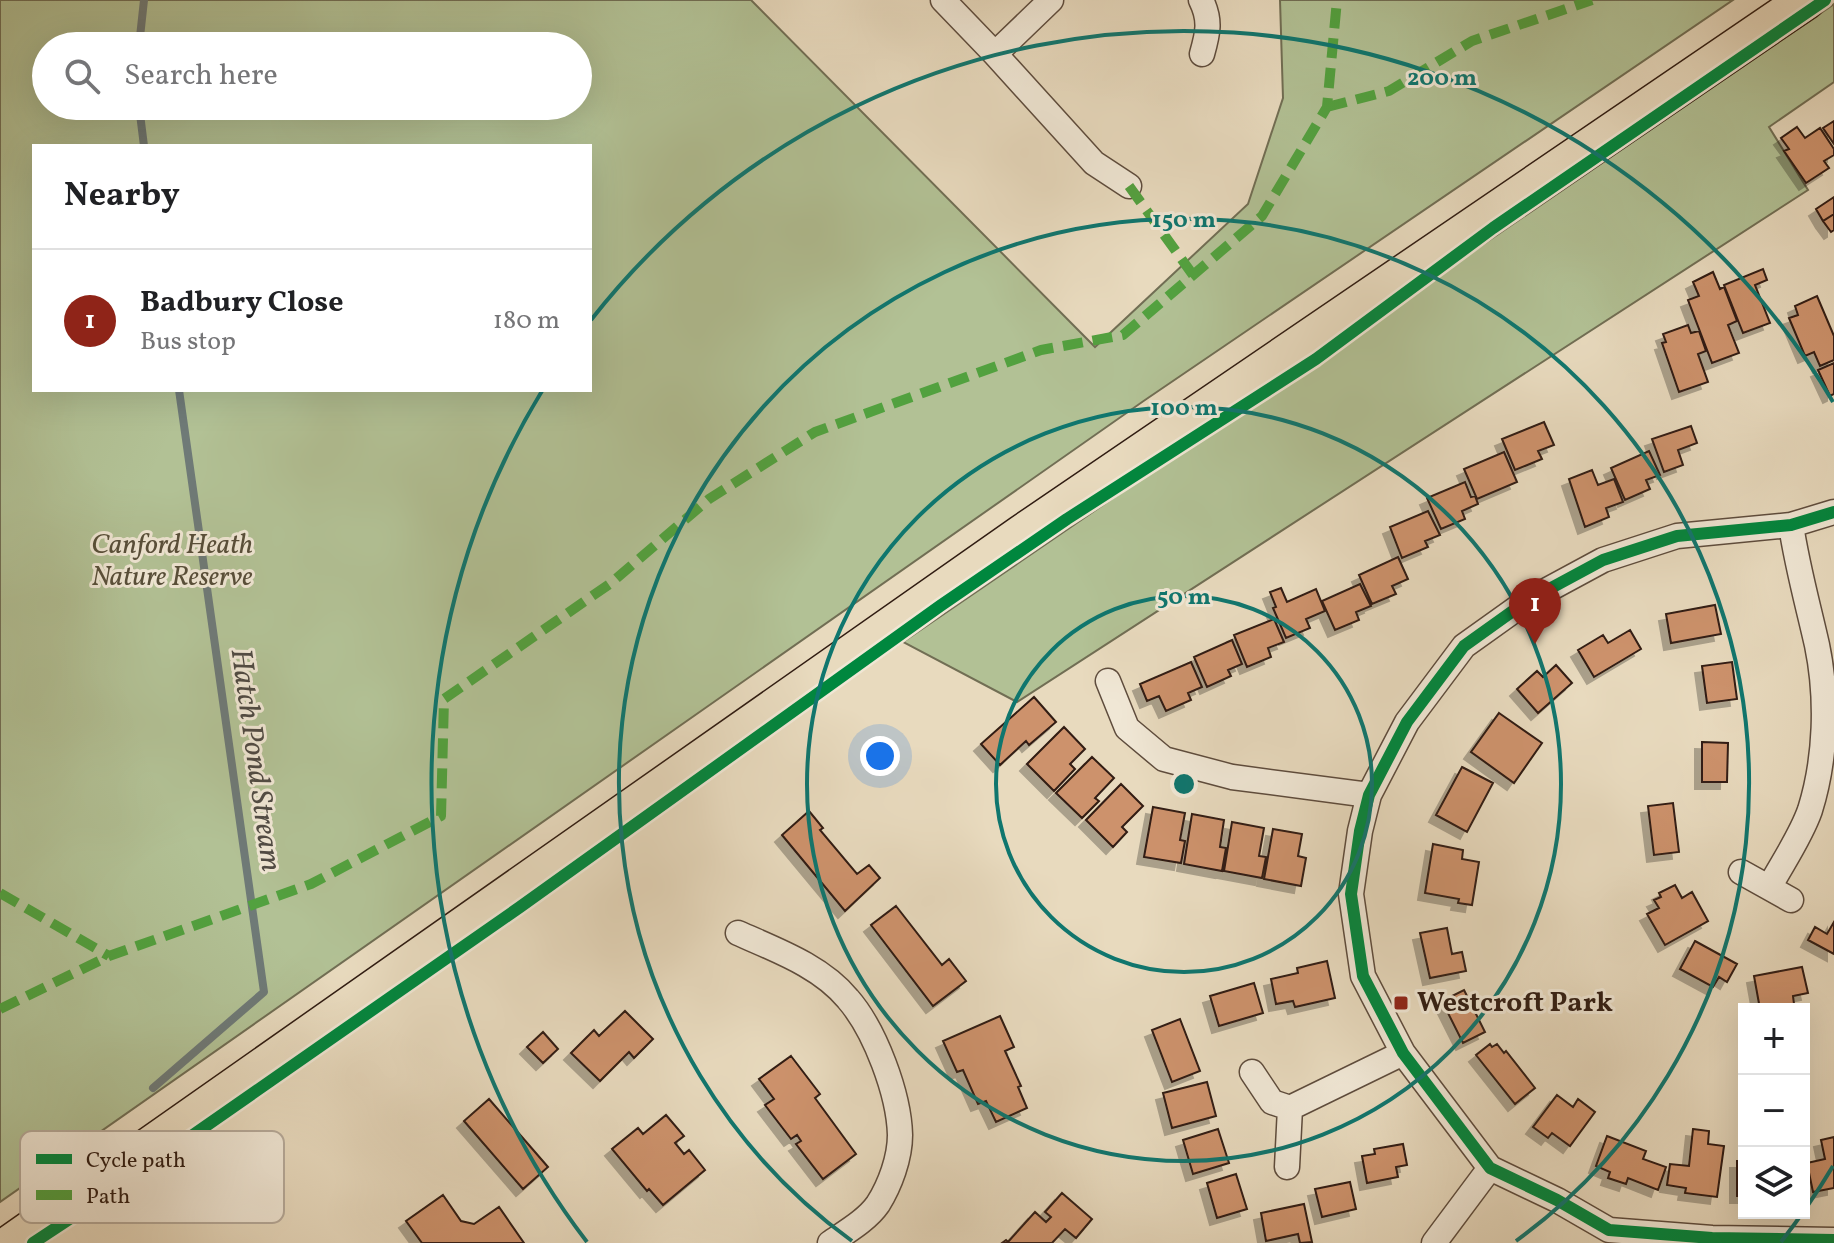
<!DOCTYPE html>
<html lang="en">
<head>
<meta charset="utf-8">
<style>
  body { margin:0; font-family:Vollkorn,serif; background:#f6f6f6; color:#202124 }
  .controls { position:absolute; right:24px; bottom:24px; display:grid; overflow:hidden; border-radius:0px; box-shadow:0 8px 32px #0002 }
  .controls button { width:72px; height:72px; display:grid; place-items:center; padding:0; border:0; border-bottom:2px solid #e0e0e0; background:#fff; color:#202124; font:40px sans-serif }
  .you { position:absolute; left:880px; top:756px; width:28px; height:28px; margin:-20px; border:6px solid #fff; border-radius:50%; background:#1a73e8; box-shadow:0 0 0 12px #1a73e833 }
  .badge { display:grid; place-items:center; width:52px; height:52px; border-radius:50%; background:#8f2418; color:#fff; font-size:26px; font-weight:700 }
  .pin { position:absolute; translate:-50% -66px; filter:drop-shadow(0 2px 4px #0008) }
  .pin::after { content:''; position:absolute; top:42px; width:28px; height:24px; background:inherit; clip-path:polygon(0 0,100% 0,50% 100%) }
  .list { margin:0; padding:0; list-style:none }
  h2 { display:flex; justify-content:space-between; align-items:center; height:104px; margin:0; padding:0 32px; font-size:34px }
  h2 small { font-size:26px; font-weight:400; color:#757577 }
  .list li { display:grid; grid-template-columns:52px 1fr auto; gap:24px; align-items:center; box-sizing:border-box; height:144px; padding:0 32px; border-top:2px solid #e0e0e0 }
  .list b { display:block; font-size:30px; white-space:nowrap }
  .list p { margin:0; font-size:26px; white-space:nowrap; color:#757577 }
  .list em { font-size:26px; font-style:normal; color:#757577 }
  .icon { flex:none; width:44px; height:44px; fill:none; stroke:currentColor; stroke-width:2; stroke-linecap:round; stroke-linejoin:round }
  .map { position:relative; flex:none; width:1834px; height:1243px; overflow:hidden }
  .search { position:absolute; background:#fff; box-shadow:0 8px 32px #0002; left:32px; top:32px; width:560px; height:88px; display:flex; align-items:center; gap:20px; box-sizing:border-box; padding:0 28px; border-radius:44px; color:#757577; font-size:30px }
  .panel { position:absolute; background:#fff; box-shadow:0 8px 32px #0002; left:32px; top:144px; width:560px; height:248px; border-radius:0px }
  .map>svg:first-child { display:block }
</style>
</head>
<body>
<div class="map">
<svg width="1834" height="1243" viewBox="0 0 1834 1243">
  <defs>
    <filter id="shadow"><feDropShadow dx="-7" dy="7" stdDeviation="0" flood-color="#0004"/></filter>
  </defs>
  <rect width="100%" height="100%" fill="#e8dabe"/>
  <filter id="stains"><feTurbulence type="fractalNoise" baseFrequency=".0025" numOctaves="4"/><feColorMatrix values="0 0 0 0 .2 0 0 0 0 .09 0 0 0 0 .02 0 0 0 .5 -.17"/></filter>
  <radialGradient id="worn" r=".72"><stop offset=".6" stop-color="#630" stop-opacity="0"/><stop offset="1" stop-color="#630" stop-opacity=".3"/></radialGradient>
  <path fill="#b2c195" stroke="#716e54" stroke-width="2" fill-rule="evenodd" d="M0,0H751L1095,347L1248,204L1283,98L1280,0H1733L1145,400L0,1202ZM578,46V106H46V46ZM590,146V390H34V146Z
    M1834,4V82L1769,127L1808,190L1017,702L903,642Z"/>
  <g fill="none" stroke-linecap="round" stroke-linejoin="round">
    <path stroke="#6f7a77" stroke-width="8" d="M139,46L144,0
      M139,106L144,146
      M153,1088L264,992L179,390"/>
  </g>
  <path fill="#cd926c" stroke="#301c12" stroke-width="2" filter="url(#shadow)" d="M1834,121V144L1823,128Z
    M1797,127L1805,138L1820,128L1834,149V155L1824,161L1829,168L1806,183L1784,151L1789,149L1781,138Z
    M1834,197V214L1823,221L1816,209Z
    M1834,214V230L1831,232L1823,221Z
    M1763,269L1767,280L1755,285L1770,323L1743,333L1724,285Z
    M1713,272L1720,289L1724,287L1737,321L1728,325L1739,353L1712,363L1688,300L1699,296L1693,282Z
    M1817,296L1834,336V360L1820,366L1814,352L1805,356L1789,318L1798,315L1795,306Z
    M1688,325L1691,333L1699,331L1706,351L1698,354L1708,382L1679,392L1662,343L1666,342L1663,334Z
    M1834,363V394L1830,396L1818,370Z
    M1544,422L1554,445L1538,451L1542,459L1515,470L1502,439Z
    M1691,426L1697,443L1678,450L1683,465L1664,472L1652,439Z
    M1649,451L1660,475L1646,480L1650,489L1625,500L1611,468Z
    M1504,452L1517,482L1477,499L1464,469Z
    M1592,470L1598,485L1614,479L1623,502L1606,508L1609,517L1585,527L1569,479Z
    M1465,482L1471,497L1475,496L1478,504L1462,511L1465,519L1441,529L1427,498Z
    M1428,511L1440,535L1425,541L1428,547L1402,558L1390,527Z
    M1398,557L1408,579L1392,586L1396,594L1372,604L1359,575Z
    M1360,584L1371,606L1356,612L1359,620L1335,630L1322,601Z
    M1281,588L1287,602L1316,589L1325,611L1306,619L1310,628L1286,638L1273,608L1276,607L1270,592Z
    M1715,605L1721,634L1671,643L1666,614Z
    M1274,619L1284,642L1268,648L1271,657L1247,667L1234,635Z
    M1630,630L1641,649L1594,677L1578,650L1603,635L1608,643Z
    M1232,640L1242,664L1228,670L1231,676L1207,687L1194,657Z
    M1191,662L1202,687L1188,693L1191,700L1166,711L1159,696L1147,701L1140,684Z
    M1732,662L1737,699L1707,703L1702,666Z
    M1556,665L1572,683L1538,713L1517,689L1537,671L1543,677Z
    M1034,697L1056,722L1029,745L1026,741L1000,765L981,744Z
    M1499,713L1542,743L1514,783L1471,752Z
    M1064,727L1085,749L1070,764L1075,769L1054,791L1027,764Z
    M1702,742L1728,743L1727,782H1702Z
    M1092,757L1114,778L1095,798L1099,801L1082,818L1056,793Z
    M1462,767L1493,783L1467,832L1436,815Z
    M1121,784L1143,806L1122,827L1127,832L1113,847L1086,820Z
    M1673,803L1679,852L1654,855L1648,806Z
    M1153,807L1185,813L1180,840L1185,841L1181,863L1144,857Z
    M809,811L823,828L820,830L857,874L869,865L880,878L845,911L782,835Z
    M1192,814L1224,820L1220,847L1226,848L1222,871L1184,864Z
    M1232,822L1264,828L1259,856L1266,857L1262,878L1224,871Z
    M1273,829L1302,834L1298,856L1306,858L1301,886L1264,879Z
    M1433,844L1463,850L1462,859L1479,862L1472,905L1458,903L1459,899L1425,893Z
    M1675,885L1682,898L1692,892L1708,921L1665,945L1647,914L1659,908L1654,900L1661,897L1659,893Z
    M896,906L942,965L949,959L966,981L933,1006L871,925Z
    M1834,922V954L1808,940L1815,927L1827,934Z
    M1447,928L1452,954L1462,952L1466,971L1430,978L1420,933Z
    M1695,941L1737,964L1727,982L1719,977L1713,987L1680,969Z
    M1327,961L1335,998L1295,1007L1293,1001L1276,1004L1271,979L1298,973L1297,968Z
    M1802,967L1808,993L1793,996L1794,1004L1760,1009L1754,976Z
    M1254,983L1263,1013L1219,1026L1210,996Z
    M1464,990L1485,1032L1463,1043L1442,1001Z
    M625,1011L653,1039L634,1058L629,1052L600,1081L571,1053L594,1030L599,1036Z
    M1000,1016L1014,1047L1005,1051L1021,1086L1018,1087L1027,1108L996,1122L986,1101L978,1104L963,1070L957,1072L943,1041Z
    M1180,1019L1200,1071L1172,1082L1152,1030Z
    M543,1032L558,1049L543,1063L527,1047Z
    M1490,1044L1492,1047L1497,1044L1504,1053L1506,1051L1535,1088L1515,1104L1476,1055Z
    M791,1056L820,1094L815,1098L856,1154L823,1179L796,1144L801,1141L797,1135L791,1139L765,1105L774,1099L759,1079Z
    M1207,1082L1216,1116L1172,1128L1163,1093Z
    M1557,1095L1573,1107L1578,1099L1595,1112L1570,1146L1552,1133L1548,1138L1533,1127Z
    M489,1099L548,1167L523,1189L464,1121Z
    M666,1115L684,1136L675,1143L684,1154L689,1150L705,1170L663,1205L649,1189L647,1191L612,1149L638,1128L643,1134Z
    M1218,1129L1229,1163L1193,1174L1183,1140Z
    M1693,1129L1709,1131L1708,1144L1724,1146L1717,1197L1685,1193L1686,1188L1667,1185L1670,1164L1689,1166Z
    M1607,1136L1646,1151L1643,1159L1666,1167L1658,1190L1628,1178L1626,1184L1608,1178L1610,1172L1596,1166Z
    M1834,1137V1188L1813,1192L1807,1163L1825,1159L1821,1140Z
    M1403,1144L1407,1165L1396,1167L1398,1177L1367,1183L1362,1156L1375,1154L1374,1149Z
    M1737,1161H1744V1196H1737Z
    M1236,1174L1247,1209L1217,1218L1207,1183Z
    M1350,1182L1356,1209L1322,1217L1315,1189Z
    M1062,1193L1092,1219L1076,1238L1065,1229L1052,1243H1002L1006,1240L1008,1242L1035,1212L1046,1222L1051,1217L1045,1212Z
    M443,1195L461,1221L474,1224L499,1207L524,1243H422L406,1221Z
    M1304,1204L1312,1242L1300,1243L1298,1234L1266,1241L1261,1213Z"/>
  <g fill="none" stroke-linecap="round" stroke-linejoin="round">
    <defs>
      <path id="street" d="M943,0L995,54L1051,0
        M1201,0C1211,20 1208,33 1202,54
        M995,54L1094,163L1129,186
        M1834,512L1791,525L1677,536L1603,560L1527,601L1464,646L1407,722L1369,795L1360,831L1351,894L1363,976L1403,1053L1490,1168L1557,1200L1609,1230L1712,1238L1834,1240
        M1108,681L1127,728L1164,759L1232,777L1369,795
        M1741,872L1791,900
        M1770,886C1783,862 1801,836 1810,810C1826,759 1828,698 1817,645C1808,605 1797,566 1791,525
        M738,933C776,950 821,966 848,999C875,1030 899,1094 900,1135C900,1158 890,1185 878,1204C867,1220 846,1232 830,1243
        M1252,1072L1272,1102L1290,1108L1403,1053
        M1287,1167L1290,1108
        M1434,1243L1490,1168"/>
      <path id="primary" d="M12,1243L1022,534L1806,0"/>
    </defs>
    <use href="#street" stroke="#5e4c3d" stroke-width="27"/>
    <use href="#primary" stroke="#301c12" stroke-width="41"/>
    <use href="#street" stroke="#f0e7d5" stroke-width="24"/>
    <use href="#primary" stroke="#e8dabe" stroke-width="38"/>
    <path stroke="#52a13f" stroke-width="10" stroke-dasharray="20 10" stroke-linecap="butt" d="M1327,107L1389,91L1472,41L1592,0
      M1129,186L1193,275
      M0,893L109,956
      M0,1009L109,956L311,884L441,816L444,699L611,583L709,499L815,432L1041,350L1123,335L1262,216L1327,107L1337,0"/>
    <defs>
      <path id="cycleway" d="M1834,512L1791,525L1677,536L1603,560L1527,601L1464,646L1407,722L1369,795L1360,831L1351,894L1363,976L1403,1053L1490,1168L1557,1200L1609,1230L1712,1238L1834,1240
        M33,1243L127,1181L520,907L940,606L1067,519L1316,359L1493,228L1825,0"/>
    </defs>
    <use href="#cycleway" stroke="#f0e7d5" stroke-width="17"/>
    <use href="#cycleway" stroke="#00873e" stroke-width="12"/>
  </g>
  <g fill="none" stroke="#0f766e" stroke-width="4">
    <circle cx="1184" cy="784" r="188"/>
    <circle cx="1184" cy="784" r="377"/>
    <path d="M852 1241A565 565 0 1 1 1516 1241"/>
    <path d="M1833 1166A753 753 0 0 1 1781 1242M587 1242A753 753 0 0 1 542 391M591 320A753 753 0 0 1 1833 402"/>
  </g>
  <rect fill="#8f2418" stroke="#f0e7d5" stroke-width="3" x="1393" y="995" width="16" height="16" rx="4"/>
  <g text-anchor="middle" dominant-baseline="central" stroke-width="6" stroke-linejoin="round" paint-order="stroke">
    <g font-size="28" font-style="italic" fill="#574e39" stroke="#f0e7d5">
      <text x="172" y="545">Canford Heath<tspan x="172" dy="32">Nature Reserve</tspan></text>
    </g>
    <g font-size="28" font-weight="bold" fill="#301c12" stroke="#f0e7d5" text-anchor="start">
      <text x="1417" y="1003">Westcroft Park</text>
    </g>
    <g font-size="30" font-style="italic" fill="#504b44" stroke="#f0e7d5">
      <text transform="translate(255 760) rotate(82)">Hatch Pond Stream</text>
    </g>
  </g>
  <rect x="20" y="1131" width="264" height="92" rx="12" fill="#f0e7d5" stroke="#b6aa9a" stroke-width="2"/>
  <rect x="36" y="1154" width="36" height="10" fill="#00873e"/>
  <rect x="36" y="1190" width="36" height="10" fill="#52a13f"/>
  <g font-size="22" fill="#301c12">
    <text x="86" y="1167">Cycle path</text>
    <text x="86" y="1203">Path</text>
  </g>
  <circle cx="1184" cy="784" r="12" fill="#0f766e" stroke="#f0e7d5" stroke-width="4"/>
  <g font-size="24" text-anchor="middle" font-weight="bold" fill="#0f766e" stroke="#f0e7d5" stroke-width="6" stroke-linejoin="round" paint-order="stroke">
    <text x="1442" y="85">200 m</text>
    <text x="1184" y="227">150 m</text>
    <text x="1184" y="415">100 m</text>
    <text x="1184" y="604">50 m</text>
  </g>
  <rect width="100%" height="100%" filter="url(#stains)"/>
  <rect width="100%" height="100%" fill="url(#worn)"/>
</svg>
<div class="controls">
<button>+</button>
<button>−</button>
<button><svg class="icon" aria-label="layers" viewBox="0 0 24 24"><path d="M12 4l9 5-9 5-9-5zM3 14l9 5 9-5"/></svg></button>
</div>
<div class="you"></div>
<div class="pin badge" style="left:1535px;top:644px">1</div>
<div class="search"><svg class="icon" aria-label="search" viewBox="0 0 24 24"><circle cx="10" cy="10" r="6"/><path d="M15 15l6 6"/></svg>Search here</div>
<section class="panel">
<h2>Nearby<small></small></h2>
<ul class="list">
<li><span class="badge">1</span><div><b>Badbury Close</b><p>Bus stop</p></div><em>180 m</em></li>
</ul>
</section>
</div>
</body>
</html>
